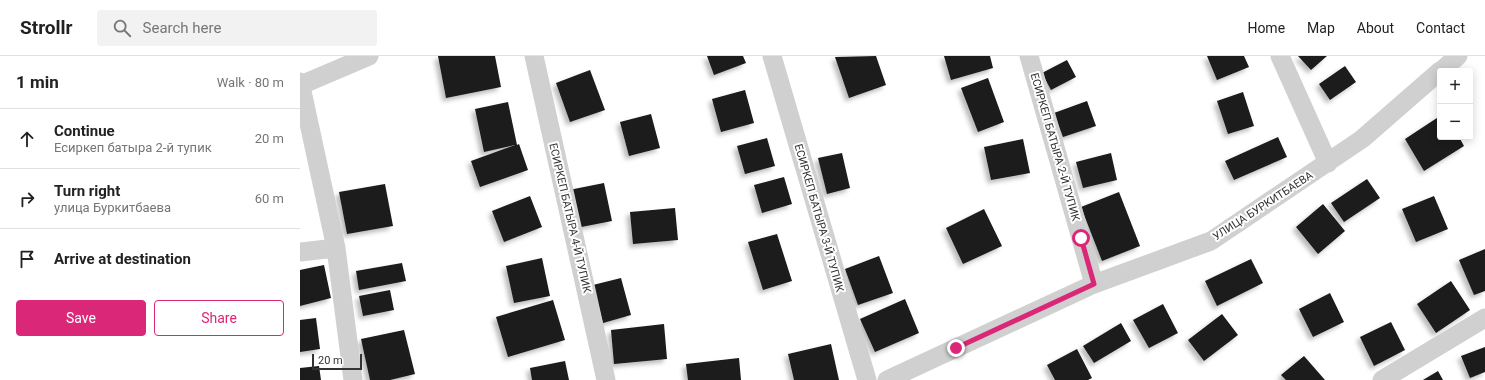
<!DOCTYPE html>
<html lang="en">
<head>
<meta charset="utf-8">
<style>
  body { margin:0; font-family:Roboto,sans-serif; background:#f2f2f2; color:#222 }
  .controls { position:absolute; right:12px; top:12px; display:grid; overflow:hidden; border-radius:4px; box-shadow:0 2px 10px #0003 }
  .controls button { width:36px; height:36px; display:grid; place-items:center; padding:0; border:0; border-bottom:1px solid #e0e0e0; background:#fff; color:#222; font:20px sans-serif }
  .scale { position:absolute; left:12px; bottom:10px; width:50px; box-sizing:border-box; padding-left:4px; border:2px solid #333; border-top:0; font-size:11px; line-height:14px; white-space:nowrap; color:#333; -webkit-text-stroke:3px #fff; paint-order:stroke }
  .stop { position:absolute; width:12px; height:12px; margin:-9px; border:3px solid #db2777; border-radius:50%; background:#fff }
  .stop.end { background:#db2777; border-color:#fff; box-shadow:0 1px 4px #0008 }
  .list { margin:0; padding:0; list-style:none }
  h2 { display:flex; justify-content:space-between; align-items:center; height:52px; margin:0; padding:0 16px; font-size:17px }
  h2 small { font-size:13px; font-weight:400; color:#767676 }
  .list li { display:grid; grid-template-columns:26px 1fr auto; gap:12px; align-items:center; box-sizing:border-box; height:60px; padding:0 16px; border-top:1px solid #e0e0e0 }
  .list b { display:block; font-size:15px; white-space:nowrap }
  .list p { margin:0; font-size:13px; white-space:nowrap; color:#767676 }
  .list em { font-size:13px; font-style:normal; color:#767676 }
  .actions { display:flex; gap:8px; padding:12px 16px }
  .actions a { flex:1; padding:9px 0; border:1px solid #db2777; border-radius:4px; text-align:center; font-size:14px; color:#db2777 }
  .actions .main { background:#db2777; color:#fff }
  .icon { flex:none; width:22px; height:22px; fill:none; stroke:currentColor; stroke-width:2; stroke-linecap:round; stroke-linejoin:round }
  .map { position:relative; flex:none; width:1185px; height:324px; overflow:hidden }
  header { display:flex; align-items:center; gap:24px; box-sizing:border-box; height:56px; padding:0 20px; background:#fff; border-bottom:1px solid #e0e0e0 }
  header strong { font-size:19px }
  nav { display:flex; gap:22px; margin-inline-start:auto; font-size:14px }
  .search { width:280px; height:36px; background:#f2f2f2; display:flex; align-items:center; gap:10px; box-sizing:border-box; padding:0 14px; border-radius:4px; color:#767676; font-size:15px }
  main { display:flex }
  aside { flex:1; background:#fff }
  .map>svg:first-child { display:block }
</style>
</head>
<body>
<header>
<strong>Strollr</strong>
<div class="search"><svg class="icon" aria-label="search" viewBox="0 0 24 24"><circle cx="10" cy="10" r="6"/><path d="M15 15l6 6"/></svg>Search here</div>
<nav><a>Home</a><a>Map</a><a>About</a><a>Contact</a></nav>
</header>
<main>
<aside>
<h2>1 min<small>Walk · 80 m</small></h2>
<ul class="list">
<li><svg class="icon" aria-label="ahead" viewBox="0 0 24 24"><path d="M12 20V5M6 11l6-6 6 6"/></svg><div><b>Continue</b><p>Есиркеп батыра 2-й тупик</p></div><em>20 m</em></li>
<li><svg class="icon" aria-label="right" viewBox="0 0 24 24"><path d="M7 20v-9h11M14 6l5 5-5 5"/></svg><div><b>Turn right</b><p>улица Буркитбаева</p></div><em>60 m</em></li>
<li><svg class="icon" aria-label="arrive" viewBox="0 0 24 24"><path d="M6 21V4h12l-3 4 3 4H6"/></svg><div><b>Arrive at destination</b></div></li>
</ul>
<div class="actions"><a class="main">Save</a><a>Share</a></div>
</aside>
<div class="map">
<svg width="1185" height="324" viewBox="0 0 1185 324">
  <defs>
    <filter id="shadow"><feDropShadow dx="-3.5" dy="3.5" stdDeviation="2" flood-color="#0004"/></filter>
  </defs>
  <rect width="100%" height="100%" fill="#fff"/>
  <path fill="#1a1a1a" filter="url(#shadow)" d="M138,0H195L201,31L146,42Z
    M407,0H443L446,7L414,19Z
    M576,0L586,29L549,42L535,1Z
    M644,0H690L693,12L651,24Z
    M907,0H944L949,11L917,24Z
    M998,0H1027L1011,14Z
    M767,4L776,21L751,34L742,17Z
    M1045,10L1056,26L1030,44L1019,28Z
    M290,14L305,54L270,66L256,27Z
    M688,22L704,66L678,76L661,32Z
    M445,34L454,67L421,76L412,43Z
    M943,36L954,70L928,78L917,45Z
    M787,45L796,70L763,81L754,57Z
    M208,46L217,89L219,88L228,114L180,131L171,105L215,89L184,96L175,53Z
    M351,58L360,92L329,100L320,66Z
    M1140,60V81H1159L1164,90L1124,115L1105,83Z
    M978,81L987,101L934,124L925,105Z
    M467,82L475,110L445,118L437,90Z
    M723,83L730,117L691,124L684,91Z
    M542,97L550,132L527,138L518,102Z
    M811,97L817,124L783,132L776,106Z
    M484,121L492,148L462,157L454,129Z
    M1067,123L1080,142L1044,166L1031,147Z
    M304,127L312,165L276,172L269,134Z
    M85,128L93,170L47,178L39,136Z
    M819,136L840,190L802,205L781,151Z
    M230,140L242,171L204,186L192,155Z
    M1134,140L1148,173L1116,186L1102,153Z
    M1023,148L1045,175L1018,198L996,171Z
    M375,152L378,184L333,188L330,156Z
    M684,153L702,190L663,208L646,172Z
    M477,178L492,225L463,234L448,186Z
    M1185,193V235L1174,239L1159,204Z
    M579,200L593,237L558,249L545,213Z
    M242,202L250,240L214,247L206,210Z
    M951,203L963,227L917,250L905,225Z
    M102,207L106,225L59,234L56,215Z
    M24,209L31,242L0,250V214Z
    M321,222L331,259L303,267L293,229Z
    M1151,225L1170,254L1136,277L1117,248Z
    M90,234L94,254L63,260L59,240Z
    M1030,237L1044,266L1013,281L999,253Z
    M605,243L619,277L575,296L560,263Z
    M253,244L265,284L208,301L196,261Z
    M863,248L878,277L849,292L833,264Z
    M922,258L938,279L904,305L888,284Z
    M16,262L20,293L0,296V264Z
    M1091,266L1105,294L1074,310L1060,281Z
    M821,267L831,285L794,307L783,290Z
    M364,268L367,303L314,308L311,274Z
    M104,274L115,318L90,324H70L61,283Z
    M531,288L539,324H494L488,298Z
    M1185,291V316L1170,322L1161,300Z
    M777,293L792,322L788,324H755L747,309Z
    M1004,300L1025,324H986L981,319Z
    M439,302L441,324H388L386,308Z
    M265,305L269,324H232L230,312Z
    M19,310L21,324H0V312Z
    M1138,315L1143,324H1123Z"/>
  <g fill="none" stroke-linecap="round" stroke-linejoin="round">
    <path stroke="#d0d0d0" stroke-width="19" d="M234,0L306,324
      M472,0L567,324
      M729,0L794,228
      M980,0L1028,107
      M1141,15L1158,0
      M0,26L36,192L53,324
      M1,29L69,0
      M0,196L36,192
      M587,324L794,228L911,185L1062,83L1140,15
      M1082,324L1185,262"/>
  </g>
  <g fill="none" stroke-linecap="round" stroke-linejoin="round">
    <path stroke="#db2777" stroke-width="5" d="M656,292L794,228L781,182"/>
  </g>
  <g text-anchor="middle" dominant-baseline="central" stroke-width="4" stroke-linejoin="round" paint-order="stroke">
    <g font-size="11" fill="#333" stroke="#fff">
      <text transform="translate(755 91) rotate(74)">ЕСИРКЕП БАТЫРА 2-Й ТУПИК</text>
      <text transform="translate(963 150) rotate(-33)">УЛИЦА БУРКИТБАЕВА</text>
      <text transform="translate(270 162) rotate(77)">ЕСИРКЕП БАТЫРА 4-Й ТУПИК</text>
      <text transform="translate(519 162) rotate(74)">ЕСИРКЕП БАТЫРА 3-Й ТУПИК</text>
    </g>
  </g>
</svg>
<div class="controls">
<button>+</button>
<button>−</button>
</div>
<div class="scale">20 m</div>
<div class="stop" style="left:781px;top:182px"></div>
<div class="stop end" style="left:656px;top:292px"></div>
</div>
</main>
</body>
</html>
